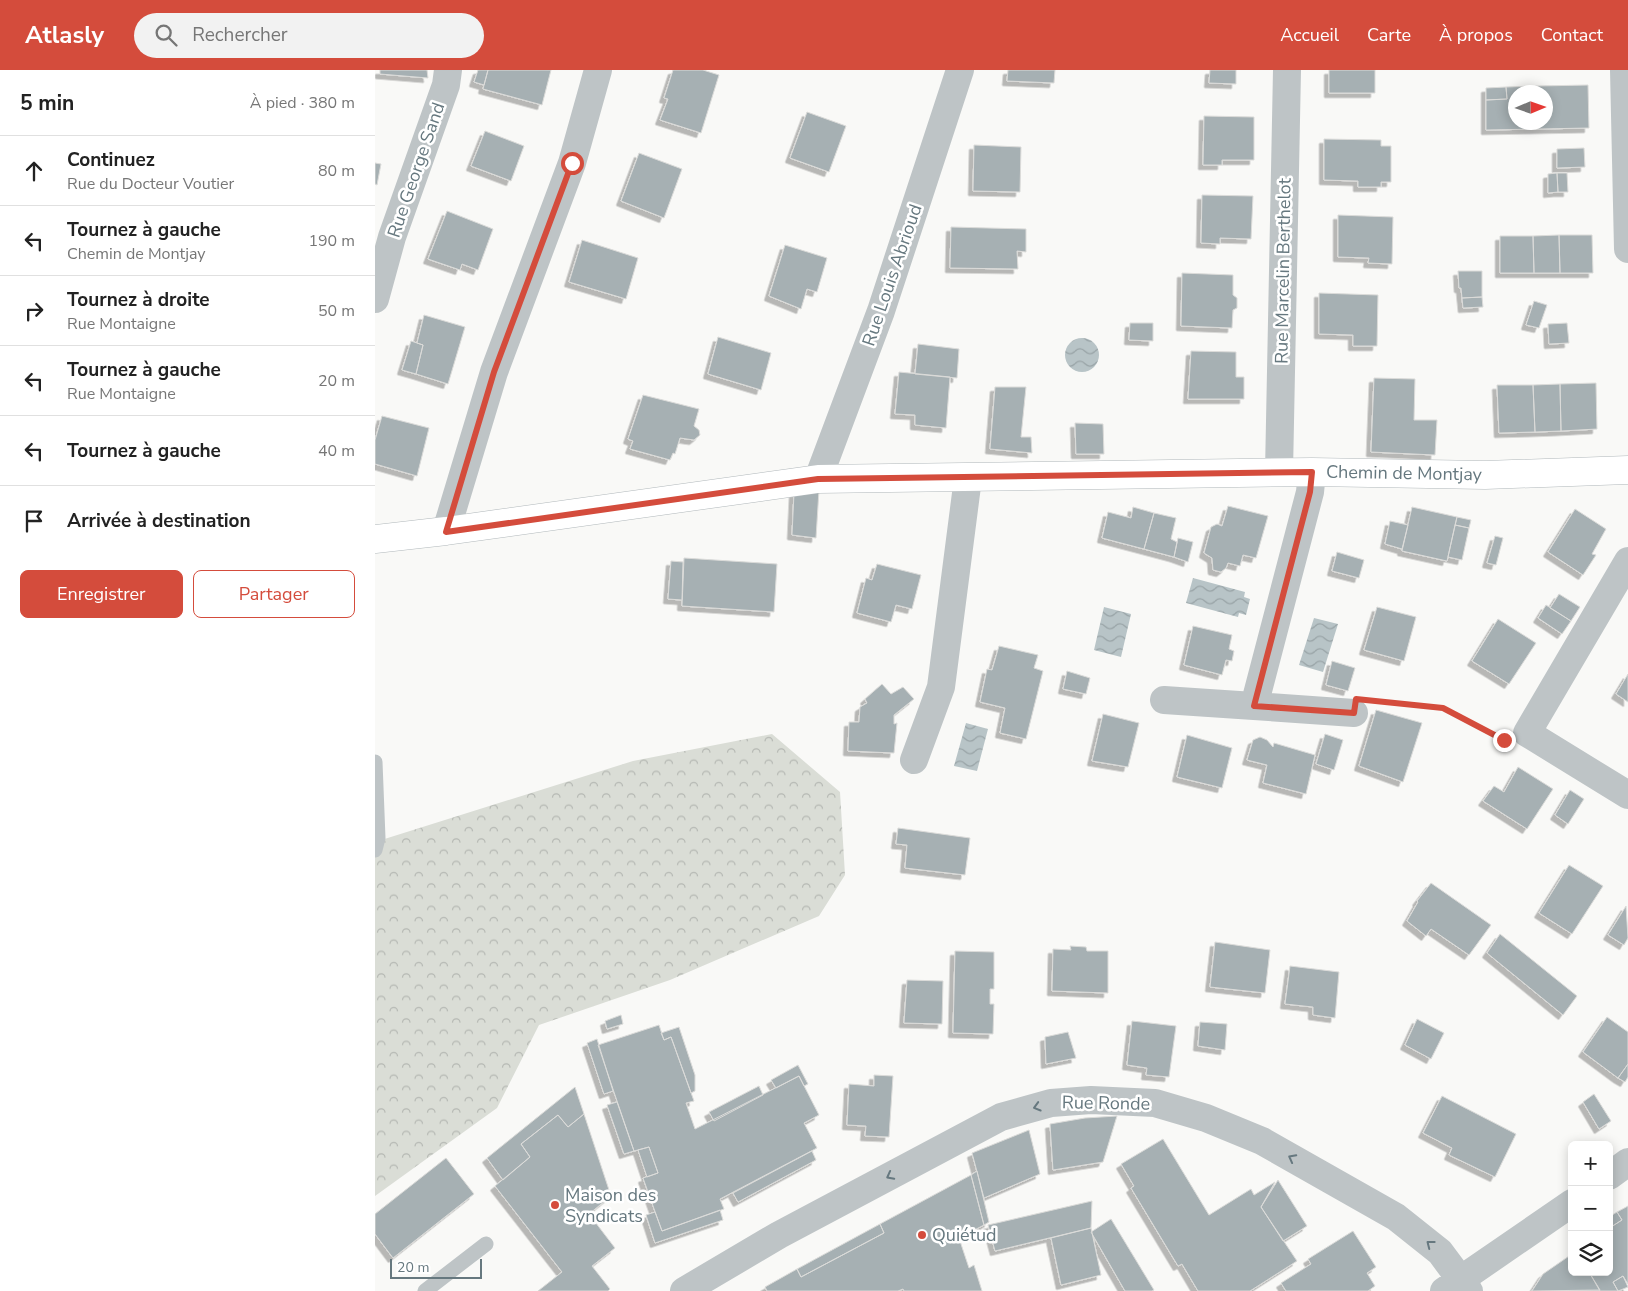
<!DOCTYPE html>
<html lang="fr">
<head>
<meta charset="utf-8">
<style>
  body { margin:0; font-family:"Nunito Sans",sans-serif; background:#f2f2f2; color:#222 }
  .controls { position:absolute; right:15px; bottom:15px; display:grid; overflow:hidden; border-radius:8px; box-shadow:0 2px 12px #0003 }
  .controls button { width:45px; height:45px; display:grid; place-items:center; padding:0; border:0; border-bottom:1px solid #e0e0e0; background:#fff; color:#222; font:25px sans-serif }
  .compass { position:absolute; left:1133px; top:15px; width:45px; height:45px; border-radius:50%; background:#fff; box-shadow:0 2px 12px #0003; rotate:88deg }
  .scale { position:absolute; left:15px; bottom:12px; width:92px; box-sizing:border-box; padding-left:5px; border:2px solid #66787f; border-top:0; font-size:14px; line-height:18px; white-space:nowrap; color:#66787f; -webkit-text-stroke:4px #fff; paint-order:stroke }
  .stop { position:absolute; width:15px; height:15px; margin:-11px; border:4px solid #d44c3c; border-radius:50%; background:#fff }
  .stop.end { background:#d44c3c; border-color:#fff; box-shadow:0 1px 5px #0008 }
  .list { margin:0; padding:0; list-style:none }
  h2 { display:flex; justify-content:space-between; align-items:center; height:65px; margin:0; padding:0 20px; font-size:21px }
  h2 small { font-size:16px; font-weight:400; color:#767676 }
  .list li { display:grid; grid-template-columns:32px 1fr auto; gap:15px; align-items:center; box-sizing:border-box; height:70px; padding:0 20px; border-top:1px solid #e0e0e0 }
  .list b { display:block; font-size:19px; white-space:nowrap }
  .list p { margin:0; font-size:16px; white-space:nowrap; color:#767676 }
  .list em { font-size:16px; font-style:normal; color:#767676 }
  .actions { display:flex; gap:10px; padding:15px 20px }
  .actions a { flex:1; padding:11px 0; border:1px solid #d44c3c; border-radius:8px; text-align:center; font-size:18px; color:#d44c3c }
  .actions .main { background:#d44c3c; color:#fff }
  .icon { flex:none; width:28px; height:28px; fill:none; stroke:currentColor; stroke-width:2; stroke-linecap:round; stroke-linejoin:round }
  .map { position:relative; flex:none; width:1253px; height:1221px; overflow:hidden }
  header { display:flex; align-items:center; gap:30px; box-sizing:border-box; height:70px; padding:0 25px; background:#d44c3c; color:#fff }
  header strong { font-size:24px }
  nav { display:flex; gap:28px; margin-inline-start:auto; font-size:18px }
  .search { width:350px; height:45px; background:#f2f2f2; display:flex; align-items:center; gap:12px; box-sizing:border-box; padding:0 18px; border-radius:28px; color:#767676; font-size:19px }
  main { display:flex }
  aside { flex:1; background:#fff }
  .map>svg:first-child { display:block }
</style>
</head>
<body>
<header>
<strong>Atlasly</strong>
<div class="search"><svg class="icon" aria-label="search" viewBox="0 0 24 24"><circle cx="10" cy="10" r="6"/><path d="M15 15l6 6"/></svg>Rechercher</div>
<nav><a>Accueil</a><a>Carte</a><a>À propos</a><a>Contact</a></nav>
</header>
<main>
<aside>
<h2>5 min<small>À pied · 380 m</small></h2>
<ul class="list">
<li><svg class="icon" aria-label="ahead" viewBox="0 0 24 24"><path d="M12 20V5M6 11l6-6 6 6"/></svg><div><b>Continuez</b><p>Rue du Docteur Voutier</p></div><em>80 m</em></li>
<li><svg class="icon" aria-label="left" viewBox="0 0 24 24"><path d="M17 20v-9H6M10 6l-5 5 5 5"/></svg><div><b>Tournez à gauche</b><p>Chemin de Montjay</p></div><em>190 m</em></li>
<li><svg class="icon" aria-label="right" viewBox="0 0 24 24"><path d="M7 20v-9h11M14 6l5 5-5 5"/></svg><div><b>Tournez à droite</b><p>Rue Montaigne</p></div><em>50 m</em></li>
<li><svg class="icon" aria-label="left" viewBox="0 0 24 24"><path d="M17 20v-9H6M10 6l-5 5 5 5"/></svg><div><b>Tournez à gauche</b><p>Rue Montaigne</p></div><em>20 m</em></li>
<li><svg class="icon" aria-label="left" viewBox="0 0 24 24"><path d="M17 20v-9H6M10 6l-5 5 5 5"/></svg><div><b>Tournez à gauche</b></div><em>40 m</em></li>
<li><svg class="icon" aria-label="arrive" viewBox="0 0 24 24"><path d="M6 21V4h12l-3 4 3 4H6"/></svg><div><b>Arrivée à destination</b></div></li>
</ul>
<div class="actions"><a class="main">Enregistrer</a><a>Partager</a></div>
</aside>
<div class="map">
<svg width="1253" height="1221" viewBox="0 0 1253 1221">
  <defs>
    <pattern id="forest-crowns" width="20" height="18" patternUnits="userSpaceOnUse" patternTransform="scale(1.25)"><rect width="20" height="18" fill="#daddd6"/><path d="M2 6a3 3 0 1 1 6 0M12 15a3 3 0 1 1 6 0" fill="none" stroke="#b5b8b3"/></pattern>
    <pattern id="water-waves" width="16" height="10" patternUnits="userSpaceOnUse" patternTransform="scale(1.25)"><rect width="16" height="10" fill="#b8c4c7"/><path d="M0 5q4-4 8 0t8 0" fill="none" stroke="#99a4a7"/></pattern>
    <filter id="shadow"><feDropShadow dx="-4.5" dy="4.5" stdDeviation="0" flood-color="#0004"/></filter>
  </defs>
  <rect width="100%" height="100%" fill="#f9f9f7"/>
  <path fill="url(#forest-crowns)" d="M397,664L465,722L470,805L444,846L295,910L164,955L122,1038L0,1126V772L258,691Z"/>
  <path fill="url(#water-waves)" d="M690 285a17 17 0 1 1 34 0a17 17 0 1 1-34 0Z
    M818,508L870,522L869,527L875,529L871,545L864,543L863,547L811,533Z
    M729,537L756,544L746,587L719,580Z
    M939,548L963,554L948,602L924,595Z
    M591,653L613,659L602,701L579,696Z"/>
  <path fill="#a6b0b3" stroke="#dbdbd9" filter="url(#shadow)" d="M5,0H52L53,8L5,4Z
    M103,0H113L109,15L99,12Z
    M113,0H176L167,35L108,19Z
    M298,0H328L344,5L326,63L285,50L293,29L289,28Z
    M633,0H680L679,13L632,11Z
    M835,0H861V14L834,13Z
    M954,0H1000V23H954Z
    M1213,15L1214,58L1163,59V52H1170V22H1163L1162,16Z
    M1162,16L1163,22H1140V52H1163V59L1111,60V30L1132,29L1131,17Z
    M1131,17L1132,29L1111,30V18Z
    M432,42L471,56L454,102L415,88Z
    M829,46L879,47V90H847V95H828Z
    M110,61L149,76L136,111L96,96Z
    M949,69L1006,70V76H1016V112H1006V117H983V111L949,110Z
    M599,75L646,77L645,122L598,121Z
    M1209,78L1210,97L1182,98V79Z
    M264,83L307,99L289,148L246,131Z
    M0,93L6,94L2,115L0,114Z
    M1182,103L1183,122L1173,123V104Z
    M1182,103H1192L1193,122H1183Z
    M827,125L878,126L876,169L845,168V174L826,173Z
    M72,141L118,159L103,200L87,194L85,200L53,189Z
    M963,145L1018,147L1017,194L993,193L994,188L963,187Z
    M576,157L651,159V182L642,181L643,199L575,198Z
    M1184,165H1217L1218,203H1185Z
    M1184,165L1185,203H1159L1158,166Z
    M1125,166H1158L1159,203H1125Z
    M207,170L263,188L251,229L194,212Z
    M410,175L452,188L442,222L432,219L426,239L394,226Z
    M1083,201H1107V227L1087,228L1086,218H1084Z
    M807,203L858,205V225L862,228V238L858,240L857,258L806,256Z
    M944,223L1003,225L1002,276H978V265L944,264Z
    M1107,227L1108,237L1088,238L1087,228Z
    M1159,231L1172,235L1164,258L1151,255Z
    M49,245L90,257L73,314L41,304L48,275L42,273Z
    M755,253H778V271L754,270Z
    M1192,253L1194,273L1174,274L1173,254Z
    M343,267L396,283L386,320L333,304Z
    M36,271L48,275L41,304L27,300Z
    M543,274L584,279L582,308L540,304Z
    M816,281L861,282V307H869V329H813Z
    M524,302L575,307L571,358L540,355V345L520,344Z
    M999,308L1040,309L1039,350H1062L1060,385L996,382Z
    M1221,313L1222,359L1186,361L1185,314Z
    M1185,314L1186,361L1160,362L1158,315Z
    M1122,315H1158L1160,362L1124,363Z
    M620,317H651L646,367H656L657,383L615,379Z
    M268,325L324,339L319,356L324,360L325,365L319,370L305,368L300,384L298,383L295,390L255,379L258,371L253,369Z
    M7,346L54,358L42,406L0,394V370Z
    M700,353L728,354L729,384H701Z
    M444,420L441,468L417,465L419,423Z
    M853,436L893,446L881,488L868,485L865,496L853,493L851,498L846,502L838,500L837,488L829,483L836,457L842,454L847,456Z
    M758,437L779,443L769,479L727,468L733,442L756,448Z
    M1037,437L1082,447L1072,491L1027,481Z
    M1200,439L1231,459L1217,484L1221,485L1208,505L1173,482Z
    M779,443L801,448L796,469L802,472L799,487L769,479Z
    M1082,447L1096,450L1094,458L1080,455Z
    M1015,451L1033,455L1027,479L1010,474Z
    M1080,455L1094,458L1087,490L1073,487Z
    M1120,466L1128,468L1121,495L1112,493Z
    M803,468L818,472L813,492L799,487Z
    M962,482L989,490L984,508L957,501Z
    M309,488L402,494L399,542L307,536Z
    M296,491L308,492L307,530L293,529Z
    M502,494L546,505L537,539L521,535L516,552L482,543L491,508L497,510Z
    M1184,524L1205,537L1196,551L1175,538Z
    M1171,535L1196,551L1187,564L1163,548Z
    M1002,537L1041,547L1029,591L989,580Z
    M1123,549L1161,573L1134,614L1097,591Z
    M818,556L857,565L854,579L859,581L857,591L851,590L847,605L809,595Z
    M624,576L663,585L659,598L668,601L651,669L625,663L630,638L605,632L612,599L617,600Z
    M957,591L980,598L973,621L951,615Z
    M692,601L715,608L711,624L688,619Z
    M1253,604V632L1241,624Z
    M507,614L516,624L528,617L539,629L519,645V654L522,653L519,683L473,681L474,652H484L485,637L492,633L490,629Z
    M1001,640L1047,653L1028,712L984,696Z
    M728,644L764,653L753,697L717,691Z
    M950,664L968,670L959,700L941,694Z
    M812,665L857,678L847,718L802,707Z
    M885,667L892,670L898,677L899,673L940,685L931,724L888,713L892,695L872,690L878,670Z
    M1143,697L1178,719L1152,759L1108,731L1119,716L1129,722Z
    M1195,720L1209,729L1193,754L1180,745Z
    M523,758L595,768L590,805L530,798L532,775L521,774Z
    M1194,795L1228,816L1197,864L1164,843Z
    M1056,813L1116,855L1094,885L1056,859L1051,866L1032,851L1043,832L1042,831Z
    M1251,836L1253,868L1249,875L1233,865Z
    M1125,864L1202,926L1188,945L1112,883Z
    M840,872L895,880L890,923L835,917Z
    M695,876L711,877L712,881H733V923L677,921L678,879L696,880Z
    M580,881L619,882V919H615V934H619L618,964L578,963Z
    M915,896L964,902L960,948L938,945V937L910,934Z
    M532,910L568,911L567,954L529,953Z
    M246,945L248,954L232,959L230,951Z
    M1232,947L1253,962V994L1243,1008L1208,982Z
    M1042,949L1069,963L1056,989L1030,975Z
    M757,951L801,956L794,1007L771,1005L772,998L752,995Z
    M825,952L852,954L850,980L823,976Z
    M284,955L289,970L296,967L319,1031L311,1033L320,1059L424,1006L444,1045L429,1053L442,1078L345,1129L349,1139L287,1161L268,1108L283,1103L274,1077L259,1081L223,975Z
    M304,957L320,1005V1021L316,1023L296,967L289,970L286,963Z
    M693,962L701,988L671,994L670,967Z
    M222,969L238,1021L229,1024L212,973Z
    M1253,994V1007L1250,1012L1243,1008Z
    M423,995L433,1014L429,1016L424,1006L401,1018L396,1010Z
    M499,1005L518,1006L514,1067L490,1066L491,1056L472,1055L474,1014L499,1016Z
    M384,1016L388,1025L339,1051L334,1042Z
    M200,1017L209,1044L193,1057L183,1045L146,1074L155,1087L128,1110L112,1088Z
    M1219,1024L1236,1051L1224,1059L1208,1032Z
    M1067,1026L1141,1064L1120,1107L1074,1085L1077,1078L1048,1063Z
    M242,1032L259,1081L249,1084L232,1035Z
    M209,1044L236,1126L214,1144L240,1178L217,1196L235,1219L233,1221H163L187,1202L120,1116L155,1087L146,1074L183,1045L193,1057Z
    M742,1046L728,1092L678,1100L675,1054L710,1048Z
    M654,1060L665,1104L609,1128L597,1083Z
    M788,1069L834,1145L876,1119L879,1125L900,1112L886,1137L922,1191L875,1221H823L807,1194L803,1196L756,1118L759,1116L746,1094Z
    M274,1077L283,1103L272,1107L263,1080Z
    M437,1081L441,1090L363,1132L358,1123Z
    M71,1088L99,1124L18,1188L0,1164V1144Z
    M602,1101L614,1152L609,1155L596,1105Z
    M596,1105L609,1155L584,1168L594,1198L599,1195L607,1221H529L528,1219L523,1221H392L390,1217L422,1199L426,1207L509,1163L505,1154Z
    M903,1110L932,1156L908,1171L886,1137Z
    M717,1131L716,1158L620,1181L613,1155Z
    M1253,1136V1214L1248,1206L1238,1212L1243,1221H1225L1214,1202H1234V1153L1236,1157L1247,1150L1242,1142Z
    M345,1140L348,1150L280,1173L271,1145L280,1142L287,1161Z
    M1242,1142L1247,1150L1236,1157L1234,1147Z
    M736,1149L779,1220L777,1221H750L716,1162Z
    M505,1154L509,1163L426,1207L422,1199Z
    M716,1158L726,1205L686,1215L676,1168Z
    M978,1161L1001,1197L992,1203L1000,1216L993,1221H911L906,1213L936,1194L933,1189Z
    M1197,1184V1202H1214L1225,1220L1157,1221L1168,1204Z
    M1248,1206L1253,1217L1243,1221L1238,1212Z"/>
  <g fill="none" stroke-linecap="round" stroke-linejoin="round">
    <defs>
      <path id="secondary" d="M0,469L71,461L443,409L937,402L1110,405L1253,400"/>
    </defs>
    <use href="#secondary" stroke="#b1b8bb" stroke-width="29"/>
    <path stroke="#b9bdbf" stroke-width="3" stroke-dasharray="2.5 2.5" stroke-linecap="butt" d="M1005,632L1068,639L1123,667"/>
    <path stroke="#bec4c6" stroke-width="15" d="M0,692L3,768L0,780
      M50,1221L111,1174"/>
    <path stroke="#bec4c6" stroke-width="28" d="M1249,0L1253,179
      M0,229L17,167L71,15L73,0
      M904,402L912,0
      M937,402L935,422L879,636L979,643
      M443,409L506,241L585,0
      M71,461L119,302L197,93L223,0
      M1253,491L1152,663L1253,725
      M789,630L879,636
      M539,690L566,617L593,408
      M1234,1106L1253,1092
      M309,1221L404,1165L626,1047L676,1033L716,1030L780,1033L831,1048L887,1071L1021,1147L1065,1182L1094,1221
      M1069,1221L1197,1133"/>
    <use href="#secondary" stroke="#fff" stroke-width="28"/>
  </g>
  <defs><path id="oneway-chevron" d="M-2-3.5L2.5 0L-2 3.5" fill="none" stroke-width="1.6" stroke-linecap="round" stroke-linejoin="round" transform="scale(1.25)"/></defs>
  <g stroke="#66787f">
    <use href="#oneway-chevron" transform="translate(662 1037) rotate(164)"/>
    <use href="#oneway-chevron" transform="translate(917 1088) rotate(-152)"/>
    <use href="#oneway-chevron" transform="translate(515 1106) rotate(152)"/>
    <use href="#oneway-chevron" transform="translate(1055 1174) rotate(-142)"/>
  </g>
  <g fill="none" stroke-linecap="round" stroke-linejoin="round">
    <path stroke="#d44c3c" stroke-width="6" d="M197,93L119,302L71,462L443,409L937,402L935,422L879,636L979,643L981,629L1068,638L1129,670"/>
  </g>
  <g fill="#d44c3c" stroke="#fff" stroke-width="2">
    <circle cx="180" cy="1135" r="5"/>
    <circle cx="547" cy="1165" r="5"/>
  </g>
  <g text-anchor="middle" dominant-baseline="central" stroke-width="5" stroke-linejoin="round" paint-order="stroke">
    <g font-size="18" fill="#66787f" stroke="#fff">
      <text transform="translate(41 100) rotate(-71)">Rue George Sand</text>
      <text transform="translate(908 201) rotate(-89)">Rue Marcelin Berthelot</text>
      <text transform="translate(517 205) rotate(-71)">Rue Louis Abrioud</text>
      <text transform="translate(1029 403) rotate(1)">Chemin de Montjay</text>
      <text transform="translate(731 1033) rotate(1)">Rue Ronde</text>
    </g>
    <g font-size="18" fill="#66787f" stroke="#fff" text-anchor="start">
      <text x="190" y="1125">Maison des<tspan x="190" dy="21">Syndicats</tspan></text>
      <text x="557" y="1165">Quiétud</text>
    </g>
  </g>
</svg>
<div class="controls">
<button>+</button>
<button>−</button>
<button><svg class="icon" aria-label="layers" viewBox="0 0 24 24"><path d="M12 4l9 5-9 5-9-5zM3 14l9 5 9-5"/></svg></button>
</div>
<svg class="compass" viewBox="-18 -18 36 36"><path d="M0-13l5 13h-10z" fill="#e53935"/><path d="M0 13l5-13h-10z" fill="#767676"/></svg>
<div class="scale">20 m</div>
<div class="stop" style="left:197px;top:93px"></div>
<div class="stop end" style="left:1129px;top:670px"></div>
</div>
</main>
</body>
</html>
